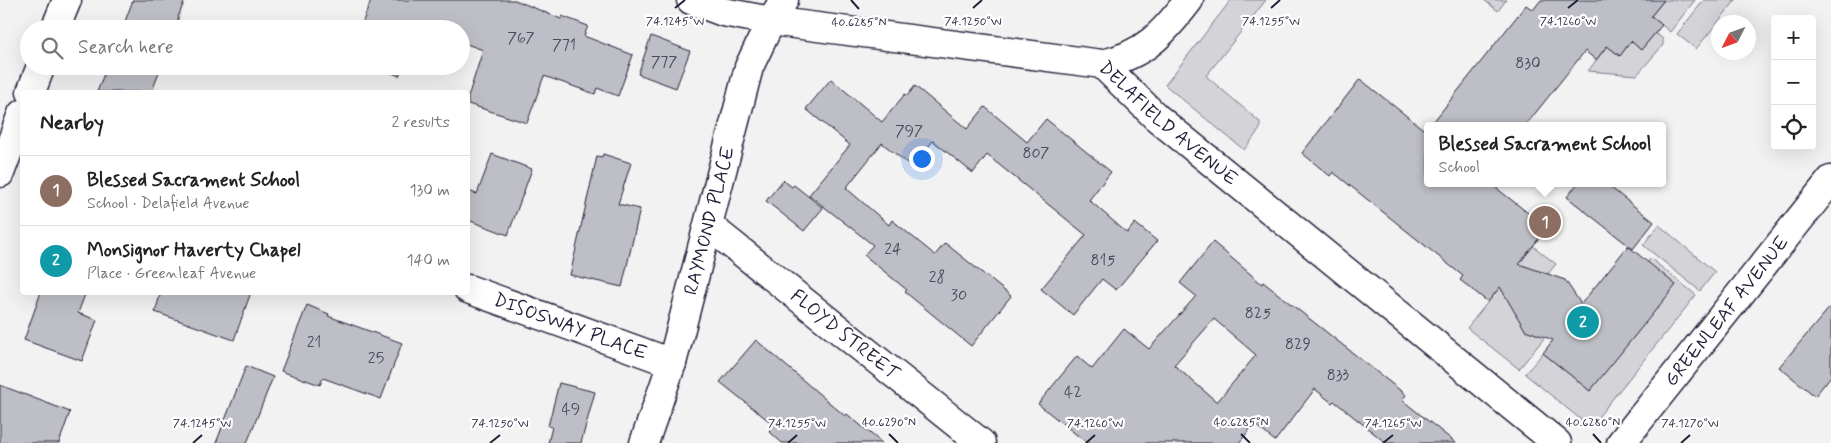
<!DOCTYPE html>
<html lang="en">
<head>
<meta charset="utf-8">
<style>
  body { margin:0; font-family:Mynerve,sans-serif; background:#f6f6f6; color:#222 }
  .controls { position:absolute; right:15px; top:15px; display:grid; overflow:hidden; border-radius:5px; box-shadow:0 5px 20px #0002 }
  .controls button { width:45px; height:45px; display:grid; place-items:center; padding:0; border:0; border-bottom:1px solid #e0e0e0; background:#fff; color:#222; font:25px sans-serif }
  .compass { position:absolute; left:1711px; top:15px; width:45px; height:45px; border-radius:50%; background:#fff; box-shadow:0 5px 20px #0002; rotate:228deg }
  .you { position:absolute; left:921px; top:158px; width:18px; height:18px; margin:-12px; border:4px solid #fff; border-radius:50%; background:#1a73e8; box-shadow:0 0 0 8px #1a73e833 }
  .badge { display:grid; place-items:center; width:32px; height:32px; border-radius:50%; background:#d1495b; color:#fff; font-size:16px; font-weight:700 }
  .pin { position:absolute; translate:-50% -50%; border:2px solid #fff; box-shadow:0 1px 5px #0006 }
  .popup { position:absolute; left:1424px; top:122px; width:242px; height:65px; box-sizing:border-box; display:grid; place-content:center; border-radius:5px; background:#fff; filter:drop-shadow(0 1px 4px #0005); font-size:16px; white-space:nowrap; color:#767676 }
  .popup b { font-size:19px; color:#222 }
  .popup::after { content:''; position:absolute; left:50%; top:100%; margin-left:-10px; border:10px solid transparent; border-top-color:#fff }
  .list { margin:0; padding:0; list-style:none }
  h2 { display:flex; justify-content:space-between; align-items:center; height:65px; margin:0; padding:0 20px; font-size:21px }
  h2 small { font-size:16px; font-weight:400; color:#767676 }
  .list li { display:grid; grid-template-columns:32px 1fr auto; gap:15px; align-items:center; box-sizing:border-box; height:70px; padding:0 20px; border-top:1px solid #e0e0e0 }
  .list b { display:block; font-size:19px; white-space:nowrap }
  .list p { margin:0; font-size:16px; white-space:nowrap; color:#767676 }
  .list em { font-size:16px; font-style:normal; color:#767676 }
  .icon { flex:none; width:28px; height:28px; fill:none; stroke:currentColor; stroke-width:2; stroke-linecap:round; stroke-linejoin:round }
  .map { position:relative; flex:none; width:1831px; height:443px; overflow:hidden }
  .search { position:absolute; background:#fff; box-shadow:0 5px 20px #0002; left:20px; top:20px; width:450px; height:55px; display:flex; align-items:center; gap:12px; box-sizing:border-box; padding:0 18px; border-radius:28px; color:#767676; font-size:19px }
  .panel { position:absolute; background:#fff; box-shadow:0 5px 20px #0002; left:20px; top:90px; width:450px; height:205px; border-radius:5px }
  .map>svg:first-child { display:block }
</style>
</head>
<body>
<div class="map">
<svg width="1831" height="443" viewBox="0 0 1831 443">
  <rect width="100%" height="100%" fill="#f2f2f3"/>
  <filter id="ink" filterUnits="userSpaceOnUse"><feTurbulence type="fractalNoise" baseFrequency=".02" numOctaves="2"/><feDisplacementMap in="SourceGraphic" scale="10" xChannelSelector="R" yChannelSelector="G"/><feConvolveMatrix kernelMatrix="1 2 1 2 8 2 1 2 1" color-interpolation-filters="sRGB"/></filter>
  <g filter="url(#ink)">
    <path fill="#d3d3d8" stroke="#7a7a8a" d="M1231,0H1266L1206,76L1260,122V129L1244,150L1165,85Z
      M1484,0H1506L1498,11Z
      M1664,0H1695L1670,32L1651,16Z
      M1704,0H1736L1696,49L1677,34Z
      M1655,33L1663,39V45L1637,75L1588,71L1607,46L1620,56L1631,41L1641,50Z
      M1659,225L1715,272L1700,291L1643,245Z
      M1533,246L1556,264L1516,314L1545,337L1519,369L1467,328Z
      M1650,258L1696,295L1590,427L1525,374L1543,353L1590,391Z"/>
    <path fill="#bebec6" stroke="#22223b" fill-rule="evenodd" d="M133,0H185L178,17H179L175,29H136L124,24Z
      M371,0H515L561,19L562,16L588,26L584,36L633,55L618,96L597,88L595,94L544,76L527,123L468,104V97L483,50L461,42V29H360Z
      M1541,0H1664L1651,16L1662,25L1641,50L1631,41L1620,56L1607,46L1596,60L1585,51L1525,126H1430L1526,5L1533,10Z
      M651,36L690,51L676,88L638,74Z
      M107,66H161L152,92H97Z
      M376,66H403L399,76Z
      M831,79L882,122L905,94L907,96L915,86L967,129L985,107L1027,142L1046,119L1111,172L1089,200L1127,233L1135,223L1157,241L1116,290L1102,279L1073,315L1041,289L1086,235L987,155L973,173L933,141L912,167L882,143L846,188L889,225L892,220L935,255L945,243L1011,296L971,346L905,292L907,290L864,255L873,245L809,195L850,145L806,109Z
      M1360,79L1428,133V183H1490L1547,228L1519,264L1565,280L1581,304L1628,246L1676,285L1590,391L1543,353L1553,340L1525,330L1500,287L1488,302L1460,280L1463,276L1333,172L1330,176L1302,153Z
      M492,154L532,169L508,235L468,220V191L477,194Z
      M603,154L631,163L618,204L640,209L622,287L570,275L597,156L602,157Z
      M783,180L792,187L794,185L823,208L804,231L766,201Z
      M1578,183H1605L1654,222L1633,249L1567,197Z
      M1213,242L1262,284L1263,282L1406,395L1402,400L1456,443H1386L1334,401L1332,403L1315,389L1275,441L1254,424L1239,443H1087L1038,404L1077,356L1092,369L1124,329L1149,349L1196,296L1180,283ZM1214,319L1256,355L1217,402L1174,365Z
      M41,292H86L78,313L97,320L82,361L24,340Z
      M161,292H251L234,340L155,312Z
      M307,305L329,314L328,316L402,343L381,399L323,378L320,385L281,371Z
      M1831,306V376L1815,396L1779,367Z
      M756,340L845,416L847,414L882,443H782L769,431L774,425L720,382Z
      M246,366L273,377L247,443H216Z
      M559,383L595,392L581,443H548L552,427L548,426Z
      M0,385L70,412L59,443H0Z"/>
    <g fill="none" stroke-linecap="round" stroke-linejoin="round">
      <defs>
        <g id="street">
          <path id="s1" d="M1102,64L1156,117L1557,443"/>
          <path id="s2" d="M709,226L981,443"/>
          <path id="s3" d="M468,289L672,363"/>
          <path id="s4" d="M644,443L672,363L749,67L771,21L784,0"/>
          <path id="s5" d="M1621,443L1831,180"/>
        </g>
        <path id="secondary" d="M691,0L723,12L771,21L1102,64C1144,55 1163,34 1189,0
          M55,29L67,0
          M31,92L41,66
          M0,173L22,114"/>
      </defs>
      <use href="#street" stroke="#22223b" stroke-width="31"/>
      <use href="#secondary" stroke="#22223b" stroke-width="31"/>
      <use href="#street" stroke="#fff" stroke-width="28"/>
      <use href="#secondary" stroke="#fff" stroke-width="28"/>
    </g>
  </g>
  <path fill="none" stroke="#22223b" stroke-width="2" d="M851,0L859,9M675,8L685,0M973,8L982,0M1271,8L1280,0M1568,8L1578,0M889,434L898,443M1241,434L1250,443M1593,434L1601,443M193,443L202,435M490,443L500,435M788,443L797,435M1086,443L1095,435M1383,443L1393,435M1681,443L1690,435"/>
  <g text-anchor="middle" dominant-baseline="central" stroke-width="4.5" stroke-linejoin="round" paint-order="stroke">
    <g font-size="16" fill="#49495e">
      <text x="521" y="38">767</text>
      <text x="564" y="45">771</text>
      <text x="664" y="62">777</text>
      <text x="1528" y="63">830</text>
      <text x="909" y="131">797</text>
      <text x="1036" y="153">807</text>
      <text x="893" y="249">24</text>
      <text x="1103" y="260">815</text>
      <text x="937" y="277">28</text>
      <text x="959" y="295">30</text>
      <text x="1258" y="313">825</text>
      <text x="314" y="342">21</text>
      <text x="1298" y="344">829</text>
      <text x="376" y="358">25</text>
      <text x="1338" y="375">833</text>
      <text x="1073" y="392">42</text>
      <text x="571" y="409">49</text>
    </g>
    <g font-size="19" fill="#22223b" stroke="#fff">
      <text stroke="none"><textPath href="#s1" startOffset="89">DELAFIELD AVENUE</textPath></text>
      <text stroke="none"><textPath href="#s4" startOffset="232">RAYMOND PLACE</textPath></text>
      <text stroke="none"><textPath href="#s5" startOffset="169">GREENLEAF AVENUE</textPath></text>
      <text stroke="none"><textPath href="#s3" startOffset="109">DISOSWAY PLACE</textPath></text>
      <text stroke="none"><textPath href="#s2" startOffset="174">FLOYD STREET</textPath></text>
    </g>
  </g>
  <g font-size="12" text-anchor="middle" fill="#22223b" stroke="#fff" stroke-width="4.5" stroke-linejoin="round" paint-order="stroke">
    <text x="675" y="25">74.1245°W</text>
    <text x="973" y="25">74.1250°W</text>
    <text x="1271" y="25">74.1255°W</text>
    <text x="1568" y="25">74.1260°W</text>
    <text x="859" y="26">40.6285°N</text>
    <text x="889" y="426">40.6290°N</text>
    <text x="1241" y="426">40.6285°N</text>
    <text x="1593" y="426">40.6280°N</text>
    <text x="202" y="427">74.1245°W</text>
    <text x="500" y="427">74.1250°W</text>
    <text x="797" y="427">74.1255°W</text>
    <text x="1095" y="427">74.1260°W</text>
    <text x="1393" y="427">74.1265°W</text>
    <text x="1690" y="427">74.1270°W</text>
  </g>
</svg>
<div class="controls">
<button>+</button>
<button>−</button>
<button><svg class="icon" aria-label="locate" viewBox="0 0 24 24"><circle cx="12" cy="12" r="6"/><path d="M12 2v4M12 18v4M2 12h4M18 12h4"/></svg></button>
</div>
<svg class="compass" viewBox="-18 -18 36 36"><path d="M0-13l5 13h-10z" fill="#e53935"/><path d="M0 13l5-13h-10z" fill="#767676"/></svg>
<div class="you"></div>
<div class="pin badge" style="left:1545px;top:222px;background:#8d6e63">1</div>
<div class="popup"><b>Blessed Sacrament School</b>School</div>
<div class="pin badge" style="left:1583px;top:322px;background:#0f9aa8">2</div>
<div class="search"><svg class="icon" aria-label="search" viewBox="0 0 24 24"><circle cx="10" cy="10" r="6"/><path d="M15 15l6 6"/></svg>Search here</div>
<section class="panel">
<h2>Nearby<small>2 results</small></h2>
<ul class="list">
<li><span class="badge" style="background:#8d6e63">1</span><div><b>Blessed Sacrament School</b><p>School · Delafield Avenue</p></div><em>130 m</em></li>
<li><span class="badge" style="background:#0f9aa8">2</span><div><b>Monsignor Haverty Chapel</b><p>Place · Greenleaf Avenue</p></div><em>140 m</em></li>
</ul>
</section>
</div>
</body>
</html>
